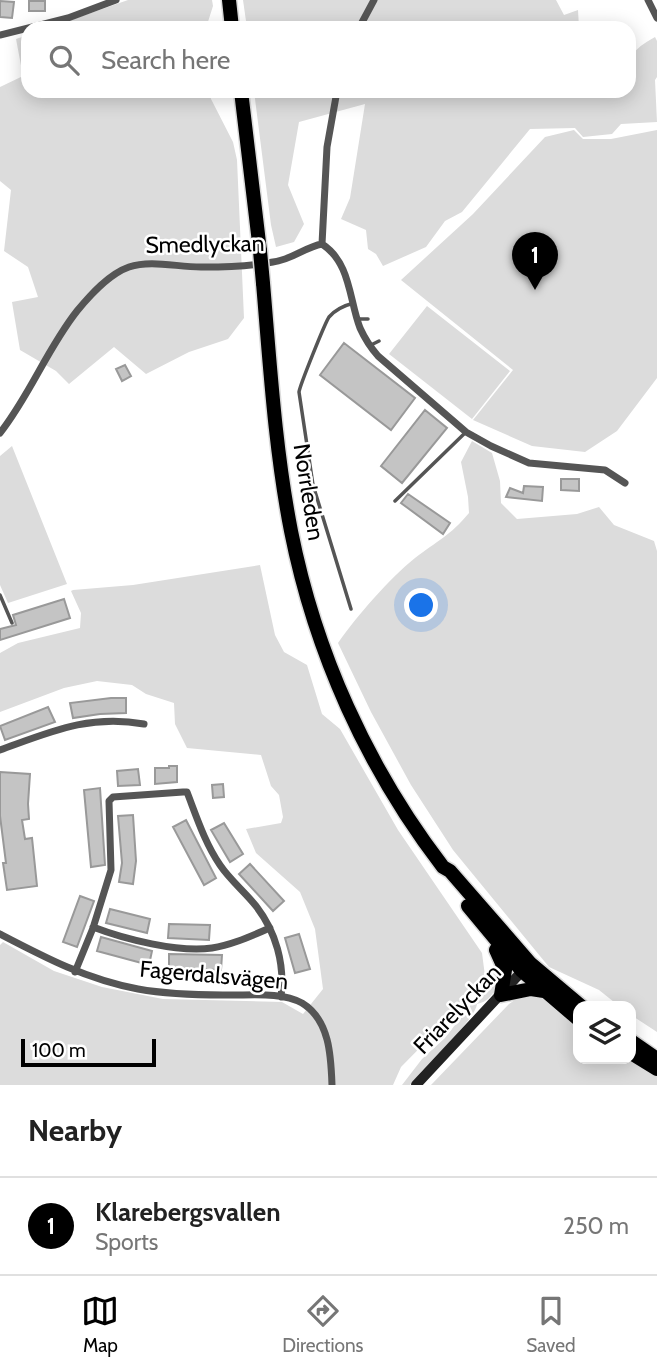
<!DOCTYPE html>
<html lang="en">
<head>
<meta charset="utf-8">
<style>
  body { margin:0; font-family:Cabin,sans-serif; background:#f2f2f2; color:#222 }
  .controls { position:absolute; right:21px; bottom:21px; display:grid; overflow:hidden; border-radius:14px; box-shadow:0 4px 18px #0003 }
  .controls button { width:63px; height:63px; display:grid; place-items:center; padding:0; border:0; border-bottom:2px solid #e0e0e0; background:#fff; color:#222; font:35px sans-serif }
  .scale { position:absolute; left:21px; bottom:18px; width:135px; box-sizing:border-box; padding-left:7px; border:4px solid #000; border-top:0; font-size:19px; line-height:24px; white-space:nowrap; color:#000; -webkit-text-stroke:5px #fff; paint-order:stroke }
  .you { position:absolute; left:422px; top:606px; width:24px; height:24px; margin:-18px; border:5px solid #fff; border-radius:50%; background:#1a73e8; box-shadow:0 0 0 10px #1a73e833 }
  .badge { display:grid; place-items:center; width:46px; height:46px; border-radius:50%; background:#000; color:#fff; font-size:23px; font-weight:700 }
  .pin { position:absolute; translate:-50% -58px; filter:drop-shadow(0 2px 4px #0008) }
  .pin::after { content:''; position:absolute; top:37px; width:24px; height:21px; background:inherit; clip-path:polygon(0 0,100% 0,50% 100%) }
  .list { margin:0; padding:0; list-style:none }
  h2 { display:flex; justify-content:space-between; align-items:center; height:91px; margin:0; padding:0 28px; font-size:30px }
  h2 small { font-size:23px; font-weight:400; color:#767676 }
  .list li { display:grid; grid-template-columns:46px 1fr auto; gap:21px; align-items:center; box-sizing:border-box; height:98px; padding:0 28px; border-top:2px solid #e0e0e0 }
  .list b { display:block; font-size:26px; white-space:nowrap }
  .list p { margin:0; font-size:23px; white-space:nowrap; color:#767676 }
  .list em { font-size:23px; font-style:normal; color:#767676 }
  .icon { flex:none; width:38px; height:38px; fill:none; stroke:currentColor; stroke-width:2; stroke-linecap:round; stroke-linejoin:round }
  .map { position:relative; flex:none; width:657px; height:1085px; overflow:hidden }
  .search { position:absolute; background:#fff; box-shadow:0 4px 18px #0003; left:21px; right:21px; top:21px; height:77px; display:flex; align-items:center; gap:18px; box-sizing:border-box; padding:0 24px; border-radius:21px; color:#767676; font-size:26px }
  .sheet { height:189px; background:#fff }
  nav { display:flex; justify-content:space-around; align-items:center; box-sizing:border-box; height:98px; border-top:2px solid #e0e0e0; background:#fff; font-size:19px; color:#767676 }
  nav a { display:grid; justify-items:center; gap:4px }
  nav .on { color:#000 }
  .map>svg:first-child { display:block }
</style>
</head>
<body>
<div class="map">
<svg width="657" height="1085" viewBox="0 0 657 1085">
  <rect width="100%" height="100%" fill="#fff"/>
  <path fill="#dcdcdc" d="M128,0H212L213,6L206,28H48Z
    M243,0H556L564,15L578,10L579,28H247Z
    M28,35V91H209L211,99L233,142L237,160L244,318L228,339L189,352L146,374L114,347L69,384L56,371L20,350L12,302L38,297L28,267L4,251L11,190L0,181V87L23,76L16,39Z
    M655,37L657,41V77L655,80L657,122L621,124L612,134L583,137L575,128L530,129L462,212L445,221L426,247L383,266L376,254L368,249L366,230L341,219L350,198L365,104L299,122L288,185L304,224L294,242L276,247L271,225L254,91H629C629,60 626,53 655,37Z
    M574,130L583,139H611L657,130V378L617,431L585,452L532,446L473,420L513,370L401,280L473,214L545,137Z
    M427,306L510,371L472,419L389,354Z
    M472,441L492,453L500,481L501,503L517,519L577,514L599,507L614,525L654,541L657,551V1032L631,1015V1006H619L599,990L549,967L453,850L411,785L371,712L338,643C356,617 390,578 415,558C437,541 450,536 469,513L468,497L461,462Z
    M12,446L67,584L8,603L0,585V456Z
    M260,565L275,635L284,652L307,665L322,714L340,729L398,830L482,953L485,976L461,1006L401,1067L393,1085H0V945L3,942L54,971L102,987L163,999L282,1002L303,1014L323,989L315,929L300,892L256,853L246,829L281,823L283,817L279,795L271,786L261,755L187,748L175,724L174,703L146,694L132,685L97,681L64,688L0,712V653L18,643L80,628L81,613L71,591L73,590L133,585Z
    M498,963L500,965C497,983 496,1000 477,1004C475,1021 424,1066 410,1085H402L422,1059L445,1038L468,1008L487,988Z
    M525,993L539,994L578,1023V1059H629L657,1076V1085H431L509,1004Z"/>
  <path fill="#c4c4c4" stroke="#999" stroke-width="2" d="M0,1L14,2L12,18L0,17Z
    M29,1H45V11H29Z
    M344,343L415,398L391,430L320,375Z
    M125,365L131,376L122,381L116,369Z
    M425,410L447,428L402,483L381,466Z
    M561,479H579V491L561,490Z
    M524,486L543,487L542,501L506,497L510,488L523,493Z
    M408,494L450,523L443,534L401,503Z
    M64,599L70,618L0,640V629L16,625L13,615Z
    M111,698H126V713L100,714L73,718L70,703Z
    M48,707L55,722L5,740L0,726Z
    M169,766H177V782L155,784V768H169Z
    M138,769L140,785L118,786L117,771Z
    M0,772L30,774L28,804L29,819L22,820L25,839L32,838L37,886L7,890L3,863H6L0,816Z
    M223,784L224,797L213,798L212,785Z
    M100,788L105,865L91,867L84,790Z
    M133,815L136,861L133,884L119,882L122,863L118,816Z
    M186,820L216,878L204,885L173,827Z
    M224,823L243,854L230,862L211,830Z
    M250,864L284,901L273,911L239,874Z
    M80,896L94,901L77,947L63,942Z
    M110,909L150,919L147,933L106,923Z
    M169,924L210,925L209,940L168,938Z
    M299,934L310,969L295,973L285,938Z
    M101,937L152,951L149,965L97,951Z
    M169,954L222,955L221,970L169,968Z"/>
  <g fill="none" stroke-linecap="round" stroke-linejoin="round">
    <defs>
      <path id="highway" d="M229,0L232,28
        M241,91L260,251
        M263,283C270,365 275,449 291,531C315,652 367,768 443,867L450,871L530,963L581,1006
        M468,906L522,971L578,1019
        M496,950L505,970L501,995L531,989L544,991
        M631,1041L657,1059
        M631,1053L657,1069"/>
    </defs>
    <use href="#highway" stroke="#dbdbdb" stroke-width="17"/>
    <path stroke="#555" stroke-width="3.5" d="M358,319H368
      M371,345L379,341
      M395,501L466,432
      M0,595L12,623
      M351,609L313,485L299,392C300,385 325,323 329,317C335,310 346,305 354,303"/>
    <path stroke="#555" stroke-width="7" d="M648,0L657,18
      M359,28L374,0
      M0,35L68,18L116,0
      M322,244C351,263 349,300 360,328C365,339 371,348 378,356L466,432L491,446L529,463L605,470L625,483
      M322,244L327,147L337,91
      M0,433C30,395 47,349 77,311C91,294 109,274 129,267C152,259 180,268 204,267C227,267 250,266 273,262C292,260 305,247 322,244
      M0,750C50,732 89,714 144,724
      M93,927C124,939 179,953 212,948C232,945 251,936 270,928
      M0,934C46,958 86,979 138,989C166,994 195,995 223,995C247,996 280,991 302,1003C330,1020 331,1057 332,1085
      M75,972L93,928L111,870L109,801L113,797L183,792H187C197,818 205,843 220,865C230,880 245,892 256,906C276,932 285,964 281,997"/>
    <path stroke="#222" stroke-width="10" d="M416,1085L526,967"/>
    <use href="#highway" stroke="#000" stroke-width="14"/>
    <defs>
      <path id="highway-bridge" d="M260,251L263,283"/>
    </defs>
    <use href="#highway-bridge" stroke="#dbdbdb" stroke-width="17" stroke-linecap="butt"/>
    <use href="#highway-bridge" stroke="#000" stroke-width="14"/>
  </g>
  <g text-anchor="middle" dominant-baseline="central" stroke-width="5" stroke-linejoin="round" paint-order="stroke">
    <g font-size="23" fill="#000" stroke="#fff">
      <text transform="translate(205 244) rotate(-1)">Smedlyckan</text>
      <text transform="translate(309 492) rotate(81)">Norrleden</text>
      <text transform="translate(214 975) rotate(5)">Fagerdalsvägen</text>
      <text transform="translate(457 1009) rotate(-46)">Friarelyckan</text>
    </g>
  </g>
</svg>
<div class="controls">
<button><svg class="icon" aria-label="layers" viewBox="0 0 24 24"><path d="M12 4l9 5-9 5-9-5zM3 14l9 5 9-5"/></svg></button>
</div>
<div class="scale">100 m</div>
<div class="you"></div>
<div class="pin badge" style="left:535px;top:290px">1</div>
<div class="search"><svg class="icon" aria-label="search" viewBox="0 0 24 24"><circle cx="10" cy="10" r="6"/><path d="M15 15l6 6"/></svg>Search here</div>
</div>
<section class="sheet">
<h2>Nearby<small></small></h2>
<ul class="list">
<li><span class="badge">1</span><div><b>Klarebergsvallen</b><p>Sports</p></div><em>250 m</em></li>
</ul>
</section>
<nav>
<a class="on"><svg class="icon" aria-label="map" viewBox="0 0 24 24"><path d="M3 6l6-2 6 2 6-2v14l-6 2-6-2-6 2zM9 4v14M15 6v14"/></svg>Map</a>
<a><svg class="icon" aria-label="directions" viewBox="0 0 24 24"><path d="M12 3l9 9-9 9-9-9zM9 14v-3h6M13 9l2 2-2 2"/></svg>Directions</a>
<a><svg class="icon" aria-label="saved" viewBox="0 0 24 24"><path d="M7 4h10v16l-5-4-5 4z"/></svg>Saved</a>
</nav>
</body>
</html>
